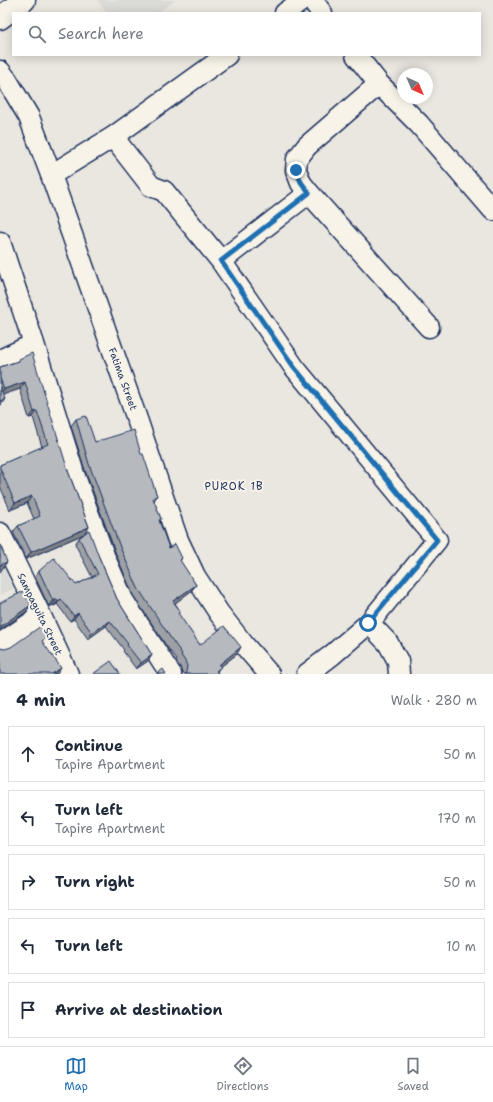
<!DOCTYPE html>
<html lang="en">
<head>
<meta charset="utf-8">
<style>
  body { margin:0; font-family:"Shantell Sans",sans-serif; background:#f2f2f3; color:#1f2937 }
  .compass { position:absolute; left:397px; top:68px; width:36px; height:36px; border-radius:50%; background:#fff; box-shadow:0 2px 10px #0003; rotate:136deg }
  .stop { position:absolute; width:12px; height:12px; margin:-9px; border:3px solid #1f6fb2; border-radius:50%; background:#fff }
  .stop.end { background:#1f6fb2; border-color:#fff; box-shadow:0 1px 4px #0008 }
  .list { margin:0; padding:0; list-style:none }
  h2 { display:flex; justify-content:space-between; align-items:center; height:52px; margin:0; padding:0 16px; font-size:17px }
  h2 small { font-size:13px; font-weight:400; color:#747a83 }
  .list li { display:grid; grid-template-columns:26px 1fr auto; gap:12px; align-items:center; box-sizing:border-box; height:56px; margin:0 8px 8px; padding:0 8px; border:1px solid #e0e1e3; border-radius:0px }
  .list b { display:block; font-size:15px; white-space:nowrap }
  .list p { margin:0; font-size:13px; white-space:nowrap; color:#747a83 }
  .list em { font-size:13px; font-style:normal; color:#747a83 }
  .icon { flex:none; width:22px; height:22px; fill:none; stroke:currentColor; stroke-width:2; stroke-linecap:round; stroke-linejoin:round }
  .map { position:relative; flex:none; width:493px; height:674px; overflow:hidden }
  .search { position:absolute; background:#fff; box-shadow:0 2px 10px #0003; left:12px; right:12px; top:12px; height:44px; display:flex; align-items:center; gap:10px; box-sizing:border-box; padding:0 14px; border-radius:0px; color:#747a83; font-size:15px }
  .sheet { height:372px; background:#fff }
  nav { display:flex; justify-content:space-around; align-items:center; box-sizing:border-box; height:56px; border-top:1px solid #e0e1e3; background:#fff; font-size:11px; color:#747a83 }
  nav a { display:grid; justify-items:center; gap:2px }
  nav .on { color:#1f6fb2 }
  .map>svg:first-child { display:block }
</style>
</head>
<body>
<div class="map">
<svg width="493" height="674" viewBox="0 0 493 674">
  <rect width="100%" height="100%" fill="#eae7e0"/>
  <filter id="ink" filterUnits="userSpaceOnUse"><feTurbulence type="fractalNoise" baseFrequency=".025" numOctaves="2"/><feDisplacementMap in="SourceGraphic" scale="8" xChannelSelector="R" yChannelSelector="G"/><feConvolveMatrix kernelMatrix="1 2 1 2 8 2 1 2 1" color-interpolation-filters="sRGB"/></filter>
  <g filter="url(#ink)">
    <path fill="#dadad6" d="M97,0H175L158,13H107Z
      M0,560L13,589L0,595Z"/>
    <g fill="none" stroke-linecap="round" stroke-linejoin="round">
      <defs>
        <path id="minor" d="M312,0L322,13
          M285,13L303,0
          M356,55L379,84L419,124L493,210
          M0,71L7,80L29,117L51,175L138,422L163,497L178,540L195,576L219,613L244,645L269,674
          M379,84L307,146L297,159L296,170L301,183L309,193L429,327
          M113,137L151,186L164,191L221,261L294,367L437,540L369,623
          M51,175L113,137L227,55
          M0,242L34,344L74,474L105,558L123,600L164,664L171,674
          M221,261L309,193
          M0,360L34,344
          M0,533L41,616L68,674
          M0,644L41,616
          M307,674L332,655L369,623L388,643L398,661L399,674"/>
        <path id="major" d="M0,18L24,0"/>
      </defs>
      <use href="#minor" stroke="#1b2f5e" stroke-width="23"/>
      <use href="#major" stroke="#1b2f5e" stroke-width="25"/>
      <use href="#minor" stroke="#f7f3e8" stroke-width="20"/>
      <use href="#major" stroke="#f7f3e8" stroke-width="22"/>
    </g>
    <path fill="#9da0a4" stroke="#1b2f5e" d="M19,359L68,471L89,527L84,534L99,557L117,599L152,655L148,661L136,669L123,651L124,650L106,626L88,639L74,619L70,621L57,604L54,606L53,605L49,607L35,577L39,571L76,585L92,577L75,544L79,538L84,534L26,559L13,532L18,526L34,519L27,503L10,510L0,486V465L42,447L33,417L29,418L20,389L4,394L1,405H0V367L18,361Z
      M76,419L95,442L141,454L157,496L154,501L161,519L160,521L169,548L182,558L180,561L196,585L191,591L175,603L180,611L178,614L200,645L237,654L220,667L217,672L219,674H182V673L180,667L176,662L177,660L167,647L133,595L116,554L85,470L71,426Z"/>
    <path fill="#7f8286" stroke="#1b2f5e" d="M25,382L20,389L0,396V394L4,389Z
      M5,399L1,405H0V401Z
      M37,411L33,417L29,418L34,412Z
      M32,496L27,503L10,510L15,503Z
      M89,527L84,534L26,559L31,552Z
      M7,562L0,572V565Z
      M196,585L191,591L169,608L173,601Z
      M57,599L53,605L49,607L53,601Z
      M61,599L57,604L54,606L58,601Z
      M31,605L26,612L0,630V627Z
      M78,613L74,619L70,621L74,616Z
      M110,621L106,626L88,639L92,633Z
      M241,647L237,654L214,672L219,665Z
      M152,655L148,661L136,669L141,663Z
      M61,668L57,674H52Z"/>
    <path fill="#b6babf" stroke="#1b2f5e" d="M32,353L68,471L89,527L31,552L18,526L40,516L32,496L15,503L0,468V465L48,444L37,411L34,412L25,382L4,389L0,378V367L19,361V359Z
      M0,387L5,399L0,401Z
      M86,416L95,442L134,430L141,454H143L157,496L153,498L161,519L159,520L169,548L175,544L182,558L180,560L196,585L173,601L180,611L178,613L200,645L224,626L241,647L219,665L221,667L216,671L219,674H185L186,672L187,666L185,661L181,655L182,654L172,640L138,588L120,547L89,464L76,419Z
      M89,530L99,557L117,599L152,655L141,663L127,645L128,644L110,621L92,633L78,613L74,616L61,599L58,601L57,599L53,601L39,571L54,558L76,585L98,574L79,538Z
      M0,544L7,562L0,565Z
      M24,591L31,605L0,627V603Z
      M41,626L46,638L42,641L61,668L52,674H0V648L5,649L11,647Z
      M111,661L120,674H93Z
      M163,669L166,674H157Z"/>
  </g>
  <g fill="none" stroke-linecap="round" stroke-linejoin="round" filter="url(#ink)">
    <path stroke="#1f6fb2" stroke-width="5" d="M296,170L301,182L309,193L221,261L294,367L437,540L368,623"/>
  </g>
  <g text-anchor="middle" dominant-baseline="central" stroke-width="4" stroke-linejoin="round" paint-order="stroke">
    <g font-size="10" fill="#1b2f5e" stroke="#f7f3e8">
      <text transform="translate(123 379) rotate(70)">Fatima Street</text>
      <text transform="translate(40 614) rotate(64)">Sampaguita Street</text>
    </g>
    <g font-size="11" letter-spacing="1" fill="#1b2f5e" stroke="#f7f3e8">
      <text x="234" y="486">PUROK 1B</text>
    </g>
  </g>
</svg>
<svg class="compass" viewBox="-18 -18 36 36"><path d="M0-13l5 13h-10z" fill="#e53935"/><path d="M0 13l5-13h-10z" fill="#747a83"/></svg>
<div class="stop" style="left:368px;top:623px"></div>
<div class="stop end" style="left:296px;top:170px"></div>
<div class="search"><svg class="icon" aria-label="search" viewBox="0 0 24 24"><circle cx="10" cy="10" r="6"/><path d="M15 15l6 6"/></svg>Search here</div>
</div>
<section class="sheet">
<h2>4 min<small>Walk · 280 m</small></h2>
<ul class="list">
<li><svg class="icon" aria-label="ahead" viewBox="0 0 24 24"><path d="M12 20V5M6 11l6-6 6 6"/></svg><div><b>Continue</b><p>Tapire Apartment</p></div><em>50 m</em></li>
<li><svg class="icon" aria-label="left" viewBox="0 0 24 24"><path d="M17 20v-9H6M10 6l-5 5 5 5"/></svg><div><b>Turn left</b><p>Tapire Apartment</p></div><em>170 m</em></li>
<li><svg class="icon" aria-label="right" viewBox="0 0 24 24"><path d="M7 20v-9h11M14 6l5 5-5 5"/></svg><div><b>Turn right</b></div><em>50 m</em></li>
<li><svg class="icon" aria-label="left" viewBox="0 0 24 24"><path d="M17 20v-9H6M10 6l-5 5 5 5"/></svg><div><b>Turn left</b></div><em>10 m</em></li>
<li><svg class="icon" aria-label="arrive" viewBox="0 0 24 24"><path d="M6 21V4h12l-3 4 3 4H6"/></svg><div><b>Arrive at destination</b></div></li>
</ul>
</section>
<nav>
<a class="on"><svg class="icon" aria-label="map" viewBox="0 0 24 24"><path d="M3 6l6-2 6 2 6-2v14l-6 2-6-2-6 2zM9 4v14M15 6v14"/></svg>Map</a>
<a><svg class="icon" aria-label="directions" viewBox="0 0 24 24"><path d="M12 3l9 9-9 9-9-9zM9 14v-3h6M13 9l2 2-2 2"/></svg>Directions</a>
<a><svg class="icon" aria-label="saved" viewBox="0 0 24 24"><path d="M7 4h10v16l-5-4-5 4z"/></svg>Saved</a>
</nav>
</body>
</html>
